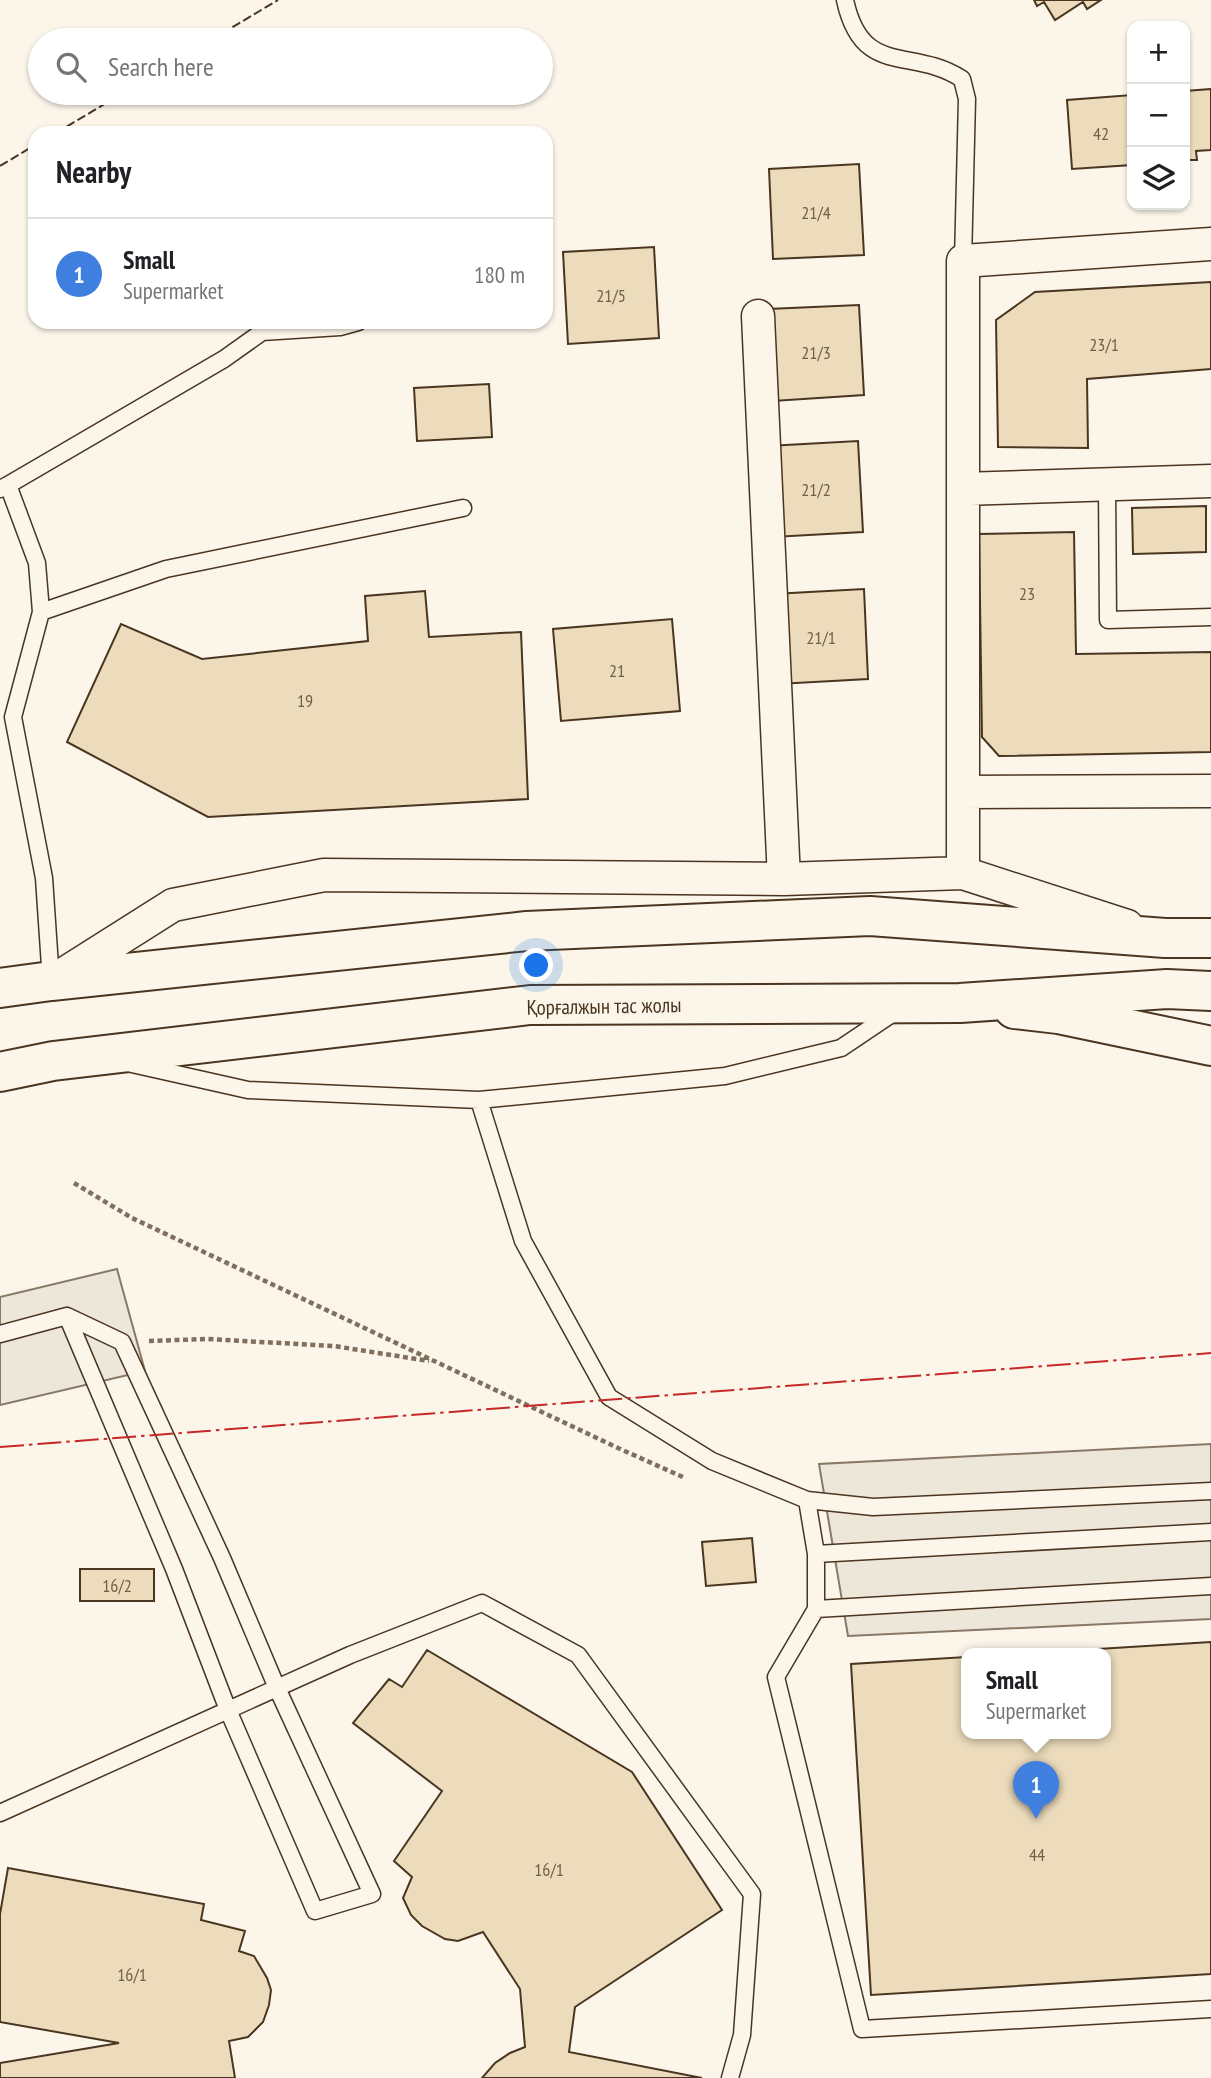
<!DOCTYPE html>
<html lang="en">
<head>
<meta charset="utf-8">
<style>
  body { margin:0; font-family:"PT Sans Narrow",sans-serif; background:#f6f6f6; color:#202124 }
  .controls { position:absolute; right:21px; top:21px; display:grid; overflow:hidden; border-radius:14px; box-shadow:0 2px 5px #0004 }
  .controls button { width:63px; height:63px; display:grid; place-items:center; padding:0; border:0; border-bottom:2px solid #e0e0e0; background:#fff; color:#202124; font:35px sans-serif }
  .you { position:absolute; left:537px; top:966px; width:24px; height:24px; margin:-18px; border:5px solid #fff; border-radius:50%; background:#1a73e8; box-shadow:0 0 0 10px #1a73e833 }
  .badge { display:grid; place-items:center; width:46px; height:46px; border-radius:50%; background:#7c3aed; color:#fff; font-size:23px; font-weight:700 }
  .pin { position:absolute; translate:-50% -58px; filter:drop-shadow(0 2px 4px #0008) }
  .pin::after { content:''; position:absolute; top:37px; width:24px; height:21px; background:inherit; clip-path:polygon(0 0,100% 0,50% 100%) }
  .popup { position:absolute; left:961px; top:1648px; width:150px; height:91px; box-sizing:border-box; display:grid; place-content:center; border-radius:14px; background:#fff; filter:drop-shadow(0 2px 5px #0005); font-size:23px; white-space:nowrap; color:#757577 }
  .popup b { font-size:26px; color:#202124 }
  .popup::after { content:''; position:absolute; left:50%; top:100%; margin-left:-14px; border:14px solid transparent; border-top-color:#fff }
  .list { margin:0; padding:0; list-style:none }
  h2 { display:flex; justify-content:space-between; align-items:center; height:91px; margin:0; padding:0 28px; font-size:30px }
  h2 small { font-size:23px; font-weight:400; color:#757577 }
  .list li { display:grid; grid-template-columns:46px 1fr auto; gap:21px; align-items:center; box-sizing:border-box; height:112px; padding:0 28px; border-top:2px solid #e0e0e0 }
  .list b { display:block; font-size:26px; white-space:nowrap }
  .list p { margin:0; font-size:23px; white-space:nowrap; color:#757577 }
  .list em { font-size:23px; font-style:normal; color:#757577 }
  .icon { flex:none; width:38px; height:38px; fill:none; stroke:currentColor; stroke-width:2; stroke-linecap:round; stroke-linejoin:round }
  .map { position:relative; flex:none; width:1211px; height:2078px; overflow:hidden }
  .search { position:absolute; background:#fff; box-shadow:0 2px 5px #0004; left:28px; top:28px; width:525px; height:77px; display:flex; align-items:center; gap:18px; box-sizing:border-box; padding:0 24px; border-radius:38px; color:#757577; font-size:26px }
  .panel { position:absolute; background:#fff; box-shadow:0 2px 5px #0004; left:28px; top:126px; width:525px; height:203px; border-radius:21px }
  .map>svg:first-child { display:block }
</style>
</head>
<body>
<div class="map">
<svg width="1211" height="2078" viewBox="0 0 1211 2078">
  <rect width="100%" height="100%" fill="#fbf6e9"/>
  <path fill="#ede7d9" stroke="#887966" stroke-width="2" d="M117,1269L145,1371L0,1405V1297Z
    M1211,1444V1619L848,1636L819,1464Z"/>
  <path fill="#ecdcbc" stroke="#4a3520" stroke-width="2" d="M1034,0H1101L1087,9L1083,2L1055,20L1044,2L1037,6Z
    M1211,89V150L1196,151L1197,160H1185V91Z
    M1132,95V165L1072,169L1067,100Z
    M859,164L864,255L773,259L769,169Z
    M654,247L659,338L568,344L563,252Z
    M1211,282V369L1087,379L1088,448L998,447L996,320L1035,292Z
    M859,305L864,395L773,401L768,309Z
    M489,384L492,437L417,441L414,388Z
    M858,441L863,532L773,537L768,446Z
    M1206,506V552L1133,554L1132,508Z
    M1074,532L1076,654L1211,652V752L999,756L982,737L979,534Z
    M864,589L868,679L778,684L773,594Z
    M425,591L429,637L521,632L528,799L208,817L67,742L121,624L202,659L368,641L365,596Z
    M672,619L680,711L561,721L553,629Z
    M752,1538L756,1582L706,1586L702,1542Z
    M80,1569H154V1601H80Z
    M1211,1642V1974L871,1995L851,1664L966,1657V1733H1106V1653H1033Z
    M427,1650L632,1772L722,1910L575,2007L569,2052L702,2078H482L495,2063L510,2053L525,2047L520,1989L483,1932L458,1941L445,1939L422,1926L411,1915L403,1898L412,1877L394,1861L442,1791L353,1723L389,1679L402,1687Z
    M8,1868L204,1904L201,1920L245,1931L239,1951L254,1956L267,1978L271,1990L269,2005L263,2022L248,2037L229,2041L235,2078H0V2063L119,2043L0,2022V1914Z"/>
  <g fill="none" stroke-linecap="round" stroke-linejoin="round">
    <defs>
      <path id="lane" d="M845,0C862,79 912,46 962,79L967,99L963,261
        M8,485L224,359L262,332L340,327L358,322
        M1107,485L1108,620L1211,617
        M0,489L8,485L37,563L41,612L13,717L44,878L51,981
        M41,612L166,569L463,508
        M132,1064L248,1090L479,1100L725,1076L841,1048L896,1011
        M479,1100L523,1241L609,1397L712,1461L807,1500L816,1554V1609L776,1677L862,2029L1211,2009
        M0,1334L67,1316L174,1569L228,1710L315,1911L372,1894L277,1688L222,1558L122,1342L67,1316
        M807,1500L873,1507L1211,1491
        M816,1554L1211,1532
        M816,1609L1211,1586
        M0,1813L350,1655L482,1603L578,1655L752,1894L742,2035L730,2078"/>
      <path id="street" d="M758,316L784,879
        M963,489L1211,481
        M963,792L1211,791
        M963,873V261L1211,244
        M56,979L173,905L324,875L784,879L963,873L1127,926"/>
      <path id="secondary" d="M1014,1009L1058,1014L1211,1046"/>
      <path id="primary" d="M0,988L51,981L527,931L870,916L1165,938H1211
        M0,1072L53,1061L530,1005L960,1003L1167,989L1211,991"/>
    </defs>
    <use href="#lane" stroke="#4a3520" stroke-width="19"/>
    <use href="#street" stroke="#4a3520" stroke-width="35"/>
    <use href="#secondary" stroke="#4a3520" stroke-width="42"/>
    <use href="#primary" stroke="#4a3520" stroke-width="42"/>
    <path stroke="#7f6f5c" stroke-width="4.5" stroke-dasharray="5 3.5" stroke-linecap="butt" d="M74,1183L132,1218L618,1448L685,1478
      M149,1341L207,1339L334,1346L429,1361"/>
    <use href="#lane" stroke="#fbf6e9" stroke-width="16"/>
    <use href="#street" stroke="#fbf6e9" stroke-width="32"/>
    <use href="#secondary" stroke="#fbf6e9" stroke-width="38"/>
    <use href="#primary" stroke="#fbf6e9" stroke-width="38"/>
    <path stroke="#4a3520" stroke-width="2" stroke-dasharray="9 3.5" stroke-linecap="butt" d="M211,40L278,0
      M56,133L123,93
      M0,166L35,145"/>
    <path stroke="#c62828" stroke-width="2" stroke-dasharray="24 5 3.5 5" stroke-linecap="butt" d="M0,1447L1211,1353"/>
  </g>
  <g text-anchor="middle" dominant-baseline="central" stroke-width="5" stroke-linejoin="round" paint-order="stroke">
    <g font-size="18" fill="#725f47">
      <text x="1101" y="133">42</text>
      <text x="816" y="212">21/4</text>
      <text x="611" y="295">21/5</text>
      <text x="1104" y="344">23/1</text>
      <text x="816" y="352">21/3</text>
      <text x="816" y="489">21/2</text>
      <text x="1027" y="593">23</text>
      <text x="821" y="637">21/1</text>
      <text x="617" y="670">21</text>
      <text x="305" y="700">19</text>
      <text x="117" y="1585">16/2</text>
      <text x="1037" y="1854">44</text>
      <text x="549" y="1869">16/1</text>
      <text x="132" y="1974">16/1</text>
    </g>
    <g font-size="21" fill="#4a3520" stroke="#fbf6e9">
      <text transform="translate(604 1006) rotate(-1)">Қорғалжын тас жолы</text>
    </g>
  </g>
</svg>
<div class="controls">
<button>+</button>
<button>−</button>
<button><svg class="icon" aria-label="layers" viewBox="0 0 24 24"><path d="M12 4l9 5-9 5-9-5zM3 14l9 5 9-5"/></svg></button>
</div>
<div class="you"></div>
<div class="pin badge" style="left:1036px;top:1819px;background:#3f7fe0">1</div>
<div class="popup"><b>Small</b>Supermarket</div>
<div class="search"><svg class="icon" aria-label="search" viewBox="0 0 24 24"><circle cx="10" cy="10" r="6"/><path d="M15 15l6 6"/></svg>Search here</div>
<section class="panel">
<h2>Nearby<small></small></h2>
<ul class="list">
<li><span class="badge" style="background:#3f7fe0">1</span><div><b>Small</b><p>Supermarket</p></div><em>180 m</em></li>
</ul>
</section>
</div>
</body>
</html>
